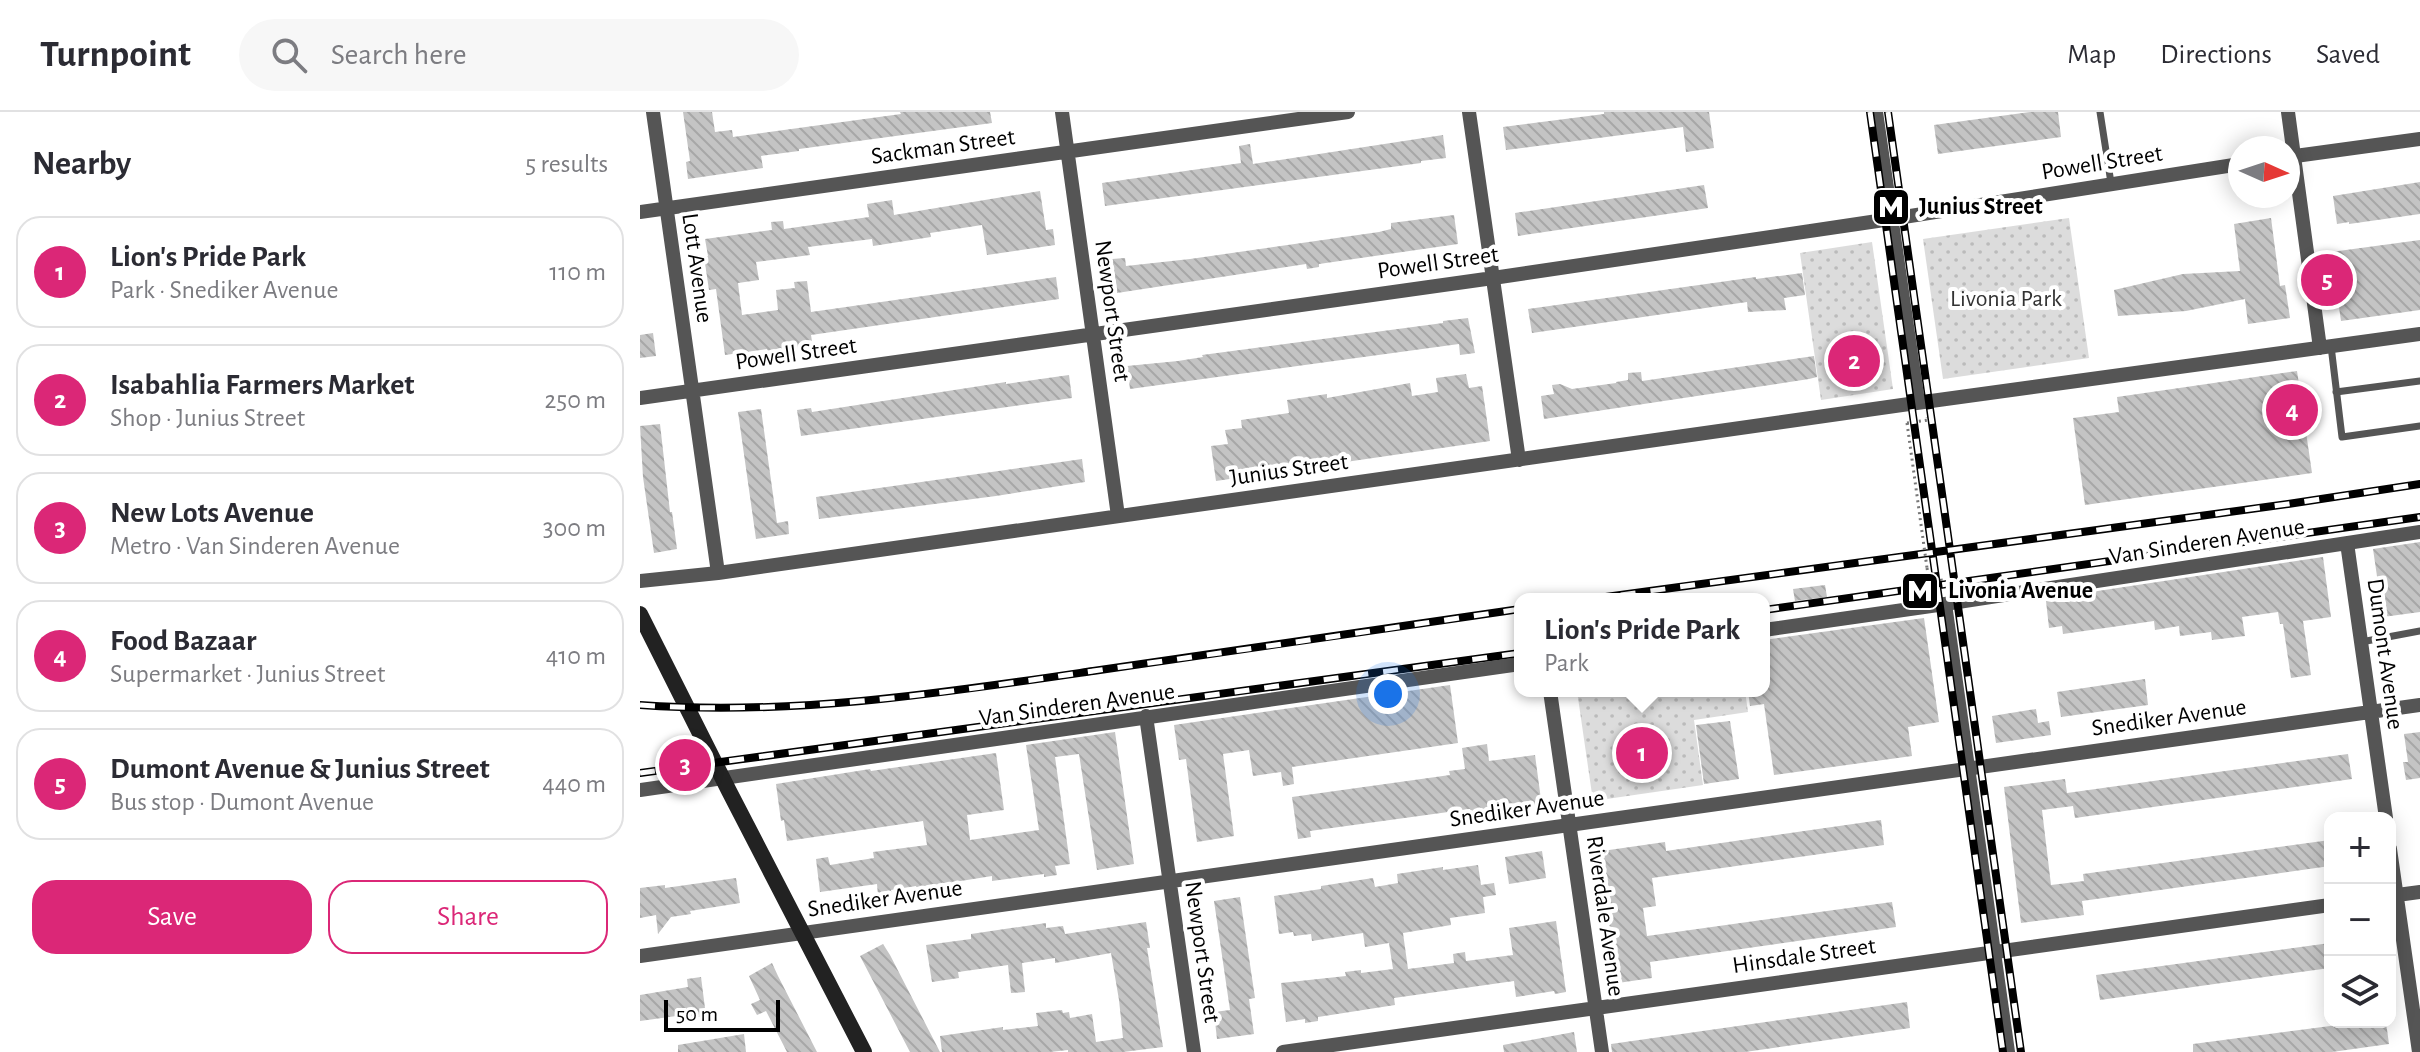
<!DOCTYPE html>
<html lang="en">
<head>
<meta charset="utf-8">
<style>
  body { margin:0; font-family:"Alegreya Sans",sans-serif; background:#f7f7f7; color:#2b2b33 }
  .controls { position:absolute; right:24px; bottom:24px; display:grid; overflow:hidden; border-radius:16px; box-shadow:0 4px 20px #0003 }
  .controls button { width:72px; height:72px; display:grid; place-items:center; padding:0; border:0; border-bottom:2px solid #e1e1e2; background:#fff; color:#2b2b33; font:40px sans-serif }
  .compass { position:absolute; left:1588px; top:24px; width:72px; height:72px; border-radius:50%; background:#fff; box-shadow:0 4px 20px #0003; rotate:93deg }
  .scale { position:absolute; left:24px; bottom:20px; width:116px; box-sizing:border-box; padding-left:8px; border:4px solid #000; border-top:0; font-size:22px; line-height:28px; white-space:nowrap; color:#000; -webkit-text-stroke:6px #fff; paint-order:stroke }
  .you { position:absolute; left:748px; top:582px; width:28px; height:28px; margin:-20px; border:6px solid #fff; border-radius:50%; background:#1a73e8; box-shadow:0 0 0 12px #1a73e833 }
  .badge { display:grid; place-items:center; width:52px; height:52px; border-radius:50%; background:#db2777; color:#fff; font-size:26px; font-weight:700 }
  .pin { position:absolute; translate:-50% -50%; border:4px solid #fff; box-shadow:0 2px 8px #0006 }
  .popup { position:absolute; left:874px; top:481px; width:256px; height:104px; box-sizing:border-box; display:grid; place-content:center; border-radius:16px; background:#fff; filter:drop-shadow(0 2px 6px #0005); font-size:26px; white-space:nowrap; color:#7c7c81 }
  .popup b { font-size:30px; color:#2b2b33 }
  .popup::after { content:''; position:absolute; left:50%; top:100%; margin-left:-16px; border:16px solid transparent; border-top-color:#fff }
  .list { margin:0; padding:0; list-style:none }
  h2 { display:flex; justify-content:space-between; align-items:center; height:104px; margin:0; padding:0 32px; font-size:34px }
  h2 small { font-size:26px; font-weight:400; color:#7c7c81 }
  .list li { display:grid; grid-template-columns:52px 1fr auto; gap:24px; align-items:center; box-sizing:border-box; height:112px; margin:0 16px 16px; padding:0 16px; border:2px solid #e1e1e2; border-radius:24px }
  .list b { display:block; font-size:30px; white-space:nowrap }
  .list p { margin:0; font-size:26px; white-space:nowrap; color:#7c7c81 }
  .list em { font-size:26px; font-style:normal; color:#7c7c81 }
  .actions { display:flex; gap:16px; padding:24px 32px }
  .actions a { flex:1; padding:18px 0; border:2px solid #db2777; border-radius:24px; text-align:center; font-size:28px; color:#db2777 }
  .actions .main { background:#db2777; color:#fff }
  .icon { flex:none; width:44px; height:44px; fill:none; stroke:currentColor; stroke-width:2; stroke-linecap:round; stroke-linejoin:round }
  .map { position:relative; flex:none; width:1780px; height:940px; overflow:hidden }
  header { display:flex; align-items:center; gap:48px; box-sizing:border-box; height:112px; padding:0 40px; background:#fff; border-bottom:2px solid #e1e1e2 }
  header strong { font-size:38px }
  nav { display:flex; gap:44px; margin-inline-start:auto; font-size:28px }
  .search { width:560px; height:72px; background:#f7f7f7; display:flex; align-items:center; gap:20px; box-sizing:border-box; padding:0 28px; border-radius:44px; color:#7c7c81; font-size:30px }
  main { display:flex }
  aside { flex:1; background:#fff }
  .map>svg:first-child { display:block }
</style>
</head>
<body>
<header>
<strong>Turnpoint</strong>
<div class="search"><svg class="icon" aria-label="search" viewBox="0 0 24 24"><circle cx="10" cy="10" r="6"/><path d="M15 15l6 6"/></svg>Search here</div>
<nav><a>Map</a><a>Directions</a><a>Saved</a></nav>
</header>
<main>
<aside>
<h2>Nearby<small>5 results</small></h2>
<ul class="list">
<li><span class="badge">1</span><div><b>Lion's Pride Park</b><p>Park · Snediker Avenue</p></div><em>110 m</em></li>
<li><span class="badge">2</span><div><b>Isabahlia Farmers Market</b><p>Shop · Junius Street</p></div><em>250 m</em></li>
<li><span class="badge">3</span><div><b>New Lots Avenue</b><p>Metro · Van Sinderen Avenue</p></div><em>300 m</em></li>
<li><span class="badge">4</span><div><b>Food Bazaar</b><p>Supermarket · Junius Street</p></div><em>410 m</em></li>
<li><span class="badge">5</span><div><b>Dumont Avenue &amp; Junius Street</b><p>Bus stop · Dumont Avenue</p></div><em>440 m</em></li>
</ul>
<div class="actions"><a class="main">Save</a><a>Share</a></div>
</aside>
<div class="map">
<svg width="1780" height="940" viewBox="0 0 1780 940">
  <defs>
    <pattern id="park-dots" width="8" height="8" patternUnits="userSpaceOnUse" patternTransform="scale(2)"><rect width="8" height="8" fill="#dcdcdc"/><path d="M2 2h.1M6 6h.1" fill="none" stroke="#bbb" stroke-width="1.8" stroke-linecap="round"/></pattern>
    <pattern id="building-back-hatch" width="6" height="6" patternUnits="userSpaceOnUse" patternTransform="scale(2)"><rect width="6" height="6" fill="#c4c4c4"/><path d="M-1 5l2 2M0 0l6 6M5-1l2 2" fill="none" stroke="#a7a7a7"/></pattern>
  </defs>
  <rect width="100%" height="100%" fill="#fff"/>
  <path fill="url(#park-dots)" d="M1429,106L1449,246L1303,267L1283,127Z
    M1232,130L1253,277L1181,288L1160,141Z
    M937,579H1105L1108,600L1054,608L1063,673L953,689Z"/>
  <path fill="url(#building-back-hatch)" d="M43,0H72L75,20L92,18L93,25L261,2L260,0H350L352,11L159,37V39L121,44L123,56L48,67L46,50L50,49Z
    M964,0H1069L1074,36L1046,40L1043,15L866,38L863,15L964,2Z
    M1390,0H1418L1421,25L1298,42L1294,13Z
    M803,23L806,46L781,49V51L465,94L462,71L601,51L599,34L610,32L613,52Z
    M1780,70V102L1709,112V110L1697,112L1693,84Z
    M1064,73L1068,96L878,124L875,101Z
    M400,79L406,118L413,117L415,133L347,143L342,113L290,121L291,125L233,134L232,127L168,135L170,143L116,150L119,168L98,171L102,203L138,198L136,178L155,176L154,170L167,169L171,200L416,165L419,187L171,223L173,236L128,243L127,237L85,243L76,177L69,178L64,145L68,144L65,127L132,118L131,110L143,109L144,117L229,105L227,92L252,88L254,103Z
    M814,103L818,132L679,152V155L667,157L666,152L477,181L472,147L485,146L486,154L550,147L739,120L751,117V111Z
    M1631,106L1640,174L1645,173L1650,206L1608,212L1605,187L1546,199L1478,204L1474,178L1543,162L1600,159L1594,112Z
    M1780,128V198L1701,209L1691,140Z
    M1162,161L1165,183L1144,186L1146,198L1108,200L1107,190L892,221L888,197L1116,165V167Z
    M828,206L835,241L820,243L819,232L490,277L487,254L538,249L563,245L562,243L803,211V209Z
    M13,221L16,244L0,246V223Z
    M1174,244L1177,265L1169,267L904,307L901,284L914,282L912,273L920,272L932,277L976,271V270L988,268V261L1001,260L1002,269Z
    M1657,259L1672,361L1445,393L1433,306L1479,300L1477,285Z
    M826,262L829,276L842,274L850,329L576,369L571,334L588,332L585,318L602,316L601,308L649,301L647,288L687,282V286L770,271L772,284L798,280L796,266Z
    M429,263L432,286L161,324L157,298L171,296L172,300L366,270V272Z
    M121,297L137,411L148,409L149,422L116,427L98,300Z
    M20,312L30,400H32L37,437L14,441L3,365L0,314Z
    M442,347L445,370L356,384L179,407L176,385Z
    M1780,430V500L1743,505L1733,437Z
    M1683,445L1691,505L1663,509L1671,563L1651,566L1643,512H1640L1638,500L1602,505L1605,524L1572,528L1571,520L1540,524L1539,514L1515,518L1514,509L1423,522L1422,514L1409,516L1406,489L1418,487V485Z
    M1185,473L1187,485L1155,489L1153,477Z
    M1284,506L1299,610L1268,615L1272,644L1134,663L1124,592L1110,594L1108,579H1124V528Z
    M1505,567L1508,593L1421,605L1417,580Z
    M810,573L818,631L652,655L654,672L643,674L641,660L613,664L609,638L583,642L594,724L557,730L546,647L539,648L534,613Z
    M1396,597L1398,611L1409,609L1411,623L1356,631L1352,604Z
    M1090,609L1099,667L1064,672L1056,613Z
    M475,620L494,752L457,758L439,642L415,645L430,752L415,754L417,763L404,765V762L352,769V764L302,772V777L276,780V774L251,778L252,783L238,784L237,772L180,780L176,747L188,745L190,753L234,746L233,740L287,733L283,709L147,729L144,708L141,709L136,672L230,657L231,659L356,641L364,698L327,703L330,728L399,718L386,633Z
    M1780,620V666L1766,668L1763,650H1768L1764,622Z
    M847,632L849,649L895,643L902,695L831,705L830,697L670,719L671,725L658,727L652,685L810,663L809,659L825,657L822,636Z
    M1708,642L1712,667L1435,706L1433,694L1402,698L1411,773L1444,769L1443,762L1690,728V754L1442,789L1444,803L1381,811L1364,675L1425,667L1427,681Z
    M1241,708L1244,733L1012,766L1016,794L1003,796L1007,824L1252,790L1256,815L1010,850L1012,866L978,871L965,784L968,783L962,739L1025,730L1026,739Z
    M902,739L906,766L869,772L865,745Z
    M838,753L841,773L854,771L856,783L843,785L845,801L810,806L811,813L763,821L768,857L814,851L813,842L825,840L826,849L873,843L869,816L916,809L926,880L915,882L914,879L876,885L874,869L754,886L755,893L678,905V909L665,911V907L646,910L641,871L706,864L705,860L721,858V861L753,857L749,831L725,835L723,821L672,829L671,822L654,824L653,820L639,822L634,784L681,777V774L733,766L735,775L758,771L757,762L803,755V758Z
    M96,766L100,791L50,799L51,802L31,805L18,822L16,803L0,806V776L25,773V776Z
    M600,785L615,886L609,887L614,922L577,927L574,900L590,898L574,789Z
    M506,810L510,836H507L523,935L483,940H428V938L410,940H302L300,924L363,915V918L398,914L396,901L422,898L423,901L429,900L430,906L452,902L456,930L483,926L479,888L471,841L415,851V846L382,851L385,880L371,881L368,853L318,860L319,866L292,870L286,833L331,827V822L406,811V816L423,814L425,822Z
    M1690,831V856L1460,888L1456,863Z
    M243,832L250,843L300,940H270L220,844Z
    M132,851L138,864L177,940H147L126,899L117,903L111,892L120,888L109,864Z
    M61,865L66,904L52,906L51,902L0,909V883L48,875L47,867Z
    M1267,890L1270,916L1105,940H972L971,932Z
    M1721,910H1746L1749,932L1692,940H1553V932Z
    M934,920L937,940H864L863,933Z
    M104,922L106,940H38V933Z"/>
  <g fill="none" stroke-linecap="round" stroke-linejoin="round">
    <path stroke="#777" stroke-width="3" stroke-dasharray="2 4" stroke-linecap="butt" d="M1267,311L1288,308L1287,305
      M1287,456L1289,467L1301,466L1302,476"/>
    <path stroke="#555" stroke-width="7" d="M1460,0L1471,71
      M1691,234L1702,325L1780,314
      M1696,280L1780,269
      M1721,530L1780,519"/>
    <path stroke="#555" stroke-width="14" d="M13,0L78,461
      M422,0L478,404
      M829,0L879,348
      M1236,0L1278,290
      M1648,0L1680,236
      M1648,45L1780,27
      M0,100L708,0
      M0,286L853,166L1251,107L1600,52
      M1707,431L1746,706
      M0,469L78,461L1262,293L1780,222
      M1305,492L1368,940
      M1124,518L1305,492L1780,420
      M910,579L962,940
      M506,604L554,940
      M0,678L880,552
      M1750,737L1779,940
      M1750,784L1780,780
      M0,844L1780,593
      M643,940L1690,793"/>
    <path stroke="#222" stroke-width="16" d="M0,502L89,679L224,940"/>
    <defs>
      <path id="rail" d="M1230,0L1363,940
        M1248,0L1381,940
        M951,487L1648,392L1780,372
        M1124,498L1780,405
        M0,593C153,604 303,581 453,559C596,539 738,518 880,497
        M0,661L880,541"/>
    </defs>
    <use href="#rail" stroke="#000" stroke-width="8"/>
    <use href="#rail" stroke="#fff" stroke-width="5" stroke-dasharray="15" stroke-linecap="butt"/>
    <path stroke="#777" stroke-width="3" stroke-dasharray="2 4" stroke-linecap="butt" d="M1267,311L1287,456"/>
  </g>
  <defs>
    <symbol id="metro-square" viewBox="-11 -11 22 22"><rect x="-9" y="-9" width="18" height="18" rx="4" fill="#000" stroke="#fff"/><path d="M-5.5 5V-5H-3L0 0L3-5H5.5V5H3V-.5L0 4L-3-.5V5Z" fill="#fff"/></symbol>
  </defs>
  <g fill-rule="evenodd">
    <use href="#metro-square" x="1229" y="73" width="44" height="44"/>
    <use href="#metro-square" x="1258" y="457" width="44" height="44"/>
  </g>
  <g text-anchor="middle" dominant-baseline="central" stroke-width="8" stroke-linejoin="round" paint-order="stroke">
    <g font-size="24" fill="#000" stroke="#fff">
      <text transform="translate(303 35) rotate(-8)">Sackman Street</text>
      <text transform="translate(1462 51) rotate(-9)">Powell Street</text>
      <text transform="translate(798 151) rotate(-8)">Powell Street</text>
      <text transform="translate(57 156) rotate(82)">Lott Avenue</text>
      <text transform="translate(472 199) rotate(82)">Newport Street</text>
      <text transform="translate(156 242) rotate(-8)">Powell Street</text>
      <text transform="translate(649 358) rotate(-8)">Junius Street</text>
      <text transform="translate(1567 430) rotate(-9)">Van Sinderen Avenue</text>
      <text transform="translate(1745 542) rotate(82)">Dumont Avenue</text>
      <text transform="translate(437 593) rotate(-8)">Van Sinderen Avenue</text>
      <text transform="translate(1529 606) rotate(-8)">Snediker Avenue</text>
      <text transform="translate(887 697) rotate(-8)">Snediker Avenue</text>
      <text transform="translate(245 787) rotate(-8)">Snediker Avenue</text>
      <text transform="translate(965 804) rotate(82)">Riverdale Avenue</text>
      <text transform="translate(562 840) rotate(82)">Newport Street</text>
      <text transform="translate(1164 844) rotate(-8)">Hinsdale Street</text>
    </g>
    <g font-size="24" font-weight="bold" fill="#000" stroke="#fff" text-anchor="start">
      <text x="1279" y="95">Junius Street</text>
      <text x="1308" y="479">Livonia Avenue</text>
    </g>
    <g font-size="24" fill="#333" stroke="#fff">
      <text x="1366" y="187">Livonia Park</text>
    </g>
  </g>
</svg>
<div class="controls">
<button>+</button>
<button>−</button>
<button><svg class="icon" aria-label="layers" viewBox="0 0 24 24"><path d="M12 4l9 5-9 5-9-5zM3 14l9 5 9-5"/></svg></button>
</div>
<svg class="compass" viewBox="-18 -18 36 36"><path d="M0-13l5 13h-10z" fill="#e53935"/><path d="M0 13l5-13h-10z" fill="#7c7c81"/></svg>
<div class="scale">50 m</div>
<div class="you"></div>
<div class="pin badge" style="left:1002px;top:641px">1</div>
<div class="popup"><b>Lion's Pride Park</b>Park</div>
<div class="pin badge" style="left:1214px;top:249px">2</div>
<div class="pin badge" style="left:45px;top:653px">3</div>
<div class="pin badge" style="left:1652px;top:298px">4</div>
<div class="pin badge" style="left:1687px;top:168px">5</div>
</div>
</main>
</body>
</html>
